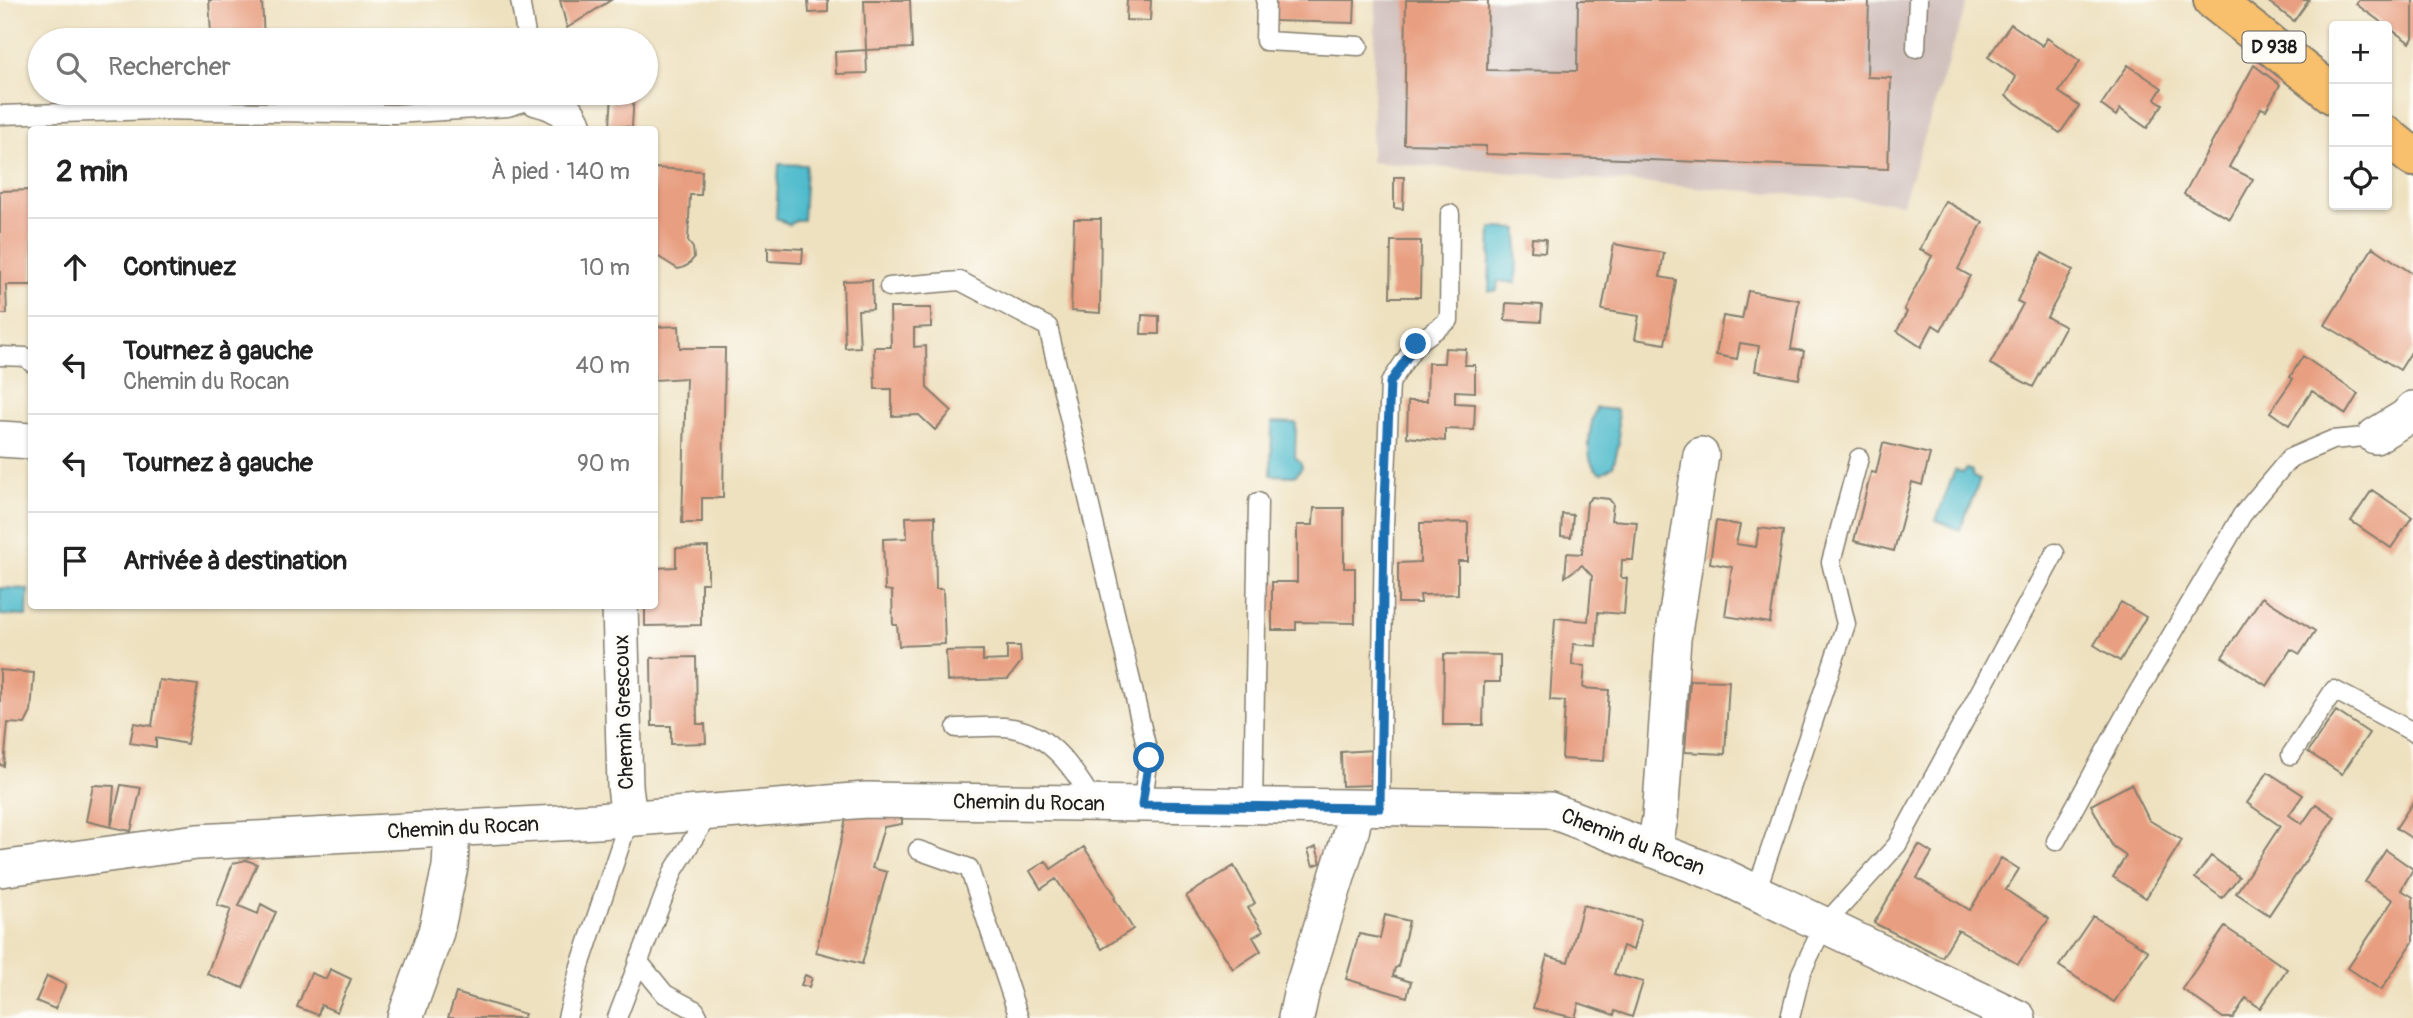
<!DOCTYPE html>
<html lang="fr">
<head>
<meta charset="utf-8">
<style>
  body { margin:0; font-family:Pangolin,sans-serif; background:#f2f2f2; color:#222 }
  .controls { position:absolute; right:21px; top:21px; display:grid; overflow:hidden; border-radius:7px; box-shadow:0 2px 5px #0004 }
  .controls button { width:63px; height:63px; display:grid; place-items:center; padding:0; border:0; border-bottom:2px solid #e0e0e0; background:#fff; color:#222; font:35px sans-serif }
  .stop { position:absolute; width:21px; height:21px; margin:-16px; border:5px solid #1f6fb2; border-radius:50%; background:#fff }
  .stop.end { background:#1f6fb2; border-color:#fff; box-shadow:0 2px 7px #0008 }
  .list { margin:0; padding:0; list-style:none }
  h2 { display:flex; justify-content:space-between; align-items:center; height:91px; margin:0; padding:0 28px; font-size:30px }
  h2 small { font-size:23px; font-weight:400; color:#767676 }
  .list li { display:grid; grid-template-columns:46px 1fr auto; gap:21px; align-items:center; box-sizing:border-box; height:98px; padding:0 28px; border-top:2px solid #e0e0e0 }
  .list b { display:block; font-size:26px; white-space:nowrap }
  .list p { margin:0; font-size:23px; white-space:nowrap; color:#767676 }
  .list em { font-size:23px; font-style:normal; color:#767676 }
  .icon { flex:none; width:38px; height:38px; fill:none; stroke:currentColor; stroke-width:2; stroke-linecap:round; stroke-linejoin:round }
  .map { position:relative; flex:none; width:2413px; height:1018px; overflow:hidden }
  .search { position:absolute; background:#fff; box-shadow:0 2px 5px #0004; left:28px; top:28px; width:630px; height:77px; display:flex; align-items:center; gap:18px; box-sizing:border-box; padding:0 24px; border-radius:38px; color:#767676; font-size:26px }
  .panel { position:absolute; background:#fff; box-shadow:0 2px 5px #0004; left:28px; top:126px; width:630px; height:483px; border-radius:7px }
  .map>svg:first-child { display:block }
</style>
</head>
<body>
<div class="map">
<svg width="2413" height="1018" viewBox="0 0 2413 1018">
  <rect width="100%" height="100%" fill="#fdfcf7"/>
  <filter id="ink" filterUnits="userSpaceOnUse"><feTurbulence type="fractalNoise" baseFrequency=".0143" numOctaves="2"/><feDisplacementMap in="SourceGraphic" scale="14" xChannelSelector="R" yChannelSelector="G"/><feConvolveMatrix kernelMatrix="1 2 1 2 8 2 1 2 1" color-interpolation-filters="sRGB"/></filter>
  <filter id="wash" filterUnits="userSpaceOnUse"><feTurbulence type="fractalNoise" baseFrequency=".00686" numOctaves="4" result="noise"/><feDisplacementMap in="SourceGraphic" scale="28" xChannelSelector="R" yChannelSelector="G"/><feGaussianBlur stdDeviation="1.57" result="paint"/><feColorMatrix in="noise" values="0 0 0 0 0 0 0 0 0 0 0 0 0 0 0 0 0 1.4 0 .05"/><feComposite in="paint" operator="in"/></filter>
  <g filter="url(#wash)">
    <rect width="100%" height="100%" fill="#eee1c0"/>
    <path fill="#d0c0bc" d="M1376,0H1968L1903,203L1371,162Z"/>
    <path fill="#50bbcc" stroke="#366c74" stroke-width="2" d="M364,29V40H314L313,31Z
      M779,164L806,165L803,220H797L789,225L776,218Z
      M1491,228L1518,229L1516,283L1498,281L1497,291H1489Z
      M1596,408L1617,410L1619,444L1613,466L1602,473C1581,465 1590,426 1596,408Z
      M1272,422L1296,423L1295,457L1300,461L1302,467L1295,476L1271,475Z
      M1967,469L1972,471L1973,477L1980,480L1960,530L1936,520L1955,470L1963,473Z
      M0,588L28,589L27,616L0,615Z"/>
    <g id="blocks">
      <path fill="#e89f81" d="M209,0H262L264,40H143V38L211,35Z
        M560,0H611L567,28Z
        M808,0H828V12L809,13Z
        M864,0H910L912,48L866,50Z
        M1127,0H1151L1150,21L1126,20Z
        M1274,0H1355L1354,23L1274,21Z
        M1406,0H1488L1487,70L1577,71L1578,0H1869L1867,77L1891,78L1888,169L1486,154V146L1404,144Z
        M2266,0H2309L2294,21Z
        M2359,0H2413V38L2410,43L2356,4Z
        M2011,24L2043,46L2047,38L2080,61L2059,92L2079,106L2060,133L2006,96L2016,77L1988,57Z
        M866,50L867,73L836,74L835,52Z
        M2128,65L2162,88L2155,99L2163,104L2147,128L2120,109L2116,116L2101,105Z
        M2254,65L2280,85L2266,110L2261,108L2229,167L2253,179L2230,219L2184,194Z
        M612,93L634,94L632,127L610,126Z
        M654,168L702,171L701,195H690L688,241L693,248L694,258L688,265L682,268L678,269L654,254Z
        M1394,177H1404L1403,209L1394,208Z
        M32,190V285H6L7,314H0V191Z
        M1945,201L1983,222L1958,269L1970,276L1941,330L1933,325L1921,347L1897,331L1907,312L1904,309L1932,256L1920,249Z
        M1074,219H1101L1100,313L1071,311Z
        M1532,238L1546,239L1545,252L1531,251Z
        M1391,241H1421L1420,297H1390Z
        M1614,244L1664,253L1660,277L1676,280L1665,344L1635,339L1639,316L1602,310Z
        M768,247L803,249L802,263L768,261Z
        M2373,247L2413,274V349L2400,370L2325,325Z
        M2042,253L2073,270L2047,317L2065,327L2033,387L1990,364L2023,304L2017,301Z
        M872,280L873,309L858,310L860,347L845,348L843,281Z
        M1748,291L1799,300L1791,349L1804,351L1799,379L1755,371L1759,346L1740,343L1737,359L1716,355L1723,316L1742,319Z
        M1506,303L1542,305L1541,322L1505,320Z
        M890,308H931V327L914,328V347L926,346L927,388L952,411L935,430L919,415L892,416V389H875L874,347H891Z
        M1142,315L1159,316V334H1141Z
        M679,326L680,348H725L723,498H702V523H682L686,378L654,380V327Z
        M1445,348L1466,349L1465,365H1475V392L1455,391V403L1475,404L1474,430L1445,429V441L1407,437L1408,401H1427L1428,363H1444Z
        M2303,356L2358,394L2346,414L2312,391L2289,425L2270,412L2293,379L2290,377Z
        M1883,443L1930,454L1922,485L1912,482L1894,551L1854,541L1871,472L1876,473Z
        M2372,490L2412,517L2391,548L2351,521Z
        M1592,497L1609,499L1613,504L1611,520L1637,522L1633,560H1622L1621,578H1627L1624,614L1598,612L1596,646L1573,644L1572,665L1585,666L1583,688L1609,690L1604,761L1562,759L1565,701L1550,700L1555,618L1588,621L1592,576L1582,565L1565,577L1567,553L1582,554L1587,502Z
        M1314,508H1344V568H1355V623L1296,622V630H1272V582H1297V525H1313Z
        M1562,514L1573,515L1571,537L1561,536Z
        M935,516L936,589H943L945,644L899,646L897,625H893L892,591L885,590L883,539L907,538L906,517Z
        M1716,521L1740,525L1736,544L1756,547L1759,528L1783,531L1770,623L1725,616L1732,567L1710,563Z
        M1468,522V561H1458V594L1420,595L1421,603H1398V563L1420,562V523Z
        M708,547V583H701V625L645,626V606H654V568L676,567V548Z
        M2262,597L2315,631L2300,654L2291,649L2267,686L2222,657Z
        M2121,602L2146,617L2120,661L2094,645Z
        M1007,646H1020L1021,662L1008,679L947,681L946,651L983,650V661L1007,660Z
        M1444,654L1500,655V682H1484L1483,725H1443Z
        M696,657L697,724H705L706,743L671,744V726H652L651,658Z
        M0,670L34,673L31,712L25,724L8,723L4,766L0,765Z
        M159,680L198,685L187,744L156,738V747L130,743L134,723L152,726Z
        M1690,680L1729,681L1725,754L1685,752Z
        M2336,711L2369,733L2342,774L2308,752Z
        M1374,750L1376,785L1342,786L1341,752Z
        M2268,772L2303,795L2289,815L2302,824L2316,804L2335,817L2269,915L2236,893L2280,826L2247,803Z
        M2131,784L2149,820L2182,840L2146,898L2113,877L2126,856L2113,847L2091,805Z
        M93,785L114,786L111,827L86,821Z
        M121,785L141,788L131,831L111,827Z
        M2413,802V839L2396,828Z
        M848,809L902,811V824L884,827L872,868L887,872L862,964L816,952Z
        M1919,845L1932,853L1917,878L1970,910L2001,858L2019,869L2006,890L2049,919L2018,964L1958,930L1942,957L1874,923Z
        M1084,847L1116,896L1114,898L1133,929L1102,949L1056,879L1041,889L1030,871L1046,861L1051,869Z
        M1316,847L1321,863L1313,866L1308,850Z
        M2386,850L2413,869L2401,890L2413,897V942L2381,990L2348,968L2393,900L2365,882Z
        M2211,856L2239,877L2222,898L2195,878Z
        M246,860L257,864L239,906L258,914L261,904L276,912L243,988L207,974L231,909L217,905L233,863Z
        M1234,866L1255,903L1248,908L1263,931L1253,937L1261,951L1233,969L1186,896Z
        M1583,905L1641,920L1633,950L1623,946L1614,974L1643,982L1632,1017L1615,1011L1614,1015L1579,1003L1575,1018L1533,1008L1547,956L1568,962Z
        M1385,915L1409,921L1398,967L1395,968L1393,976L1411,982L1407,997L1346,979L1359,934L1380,938Z
        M2093,916L2148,951L2114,1002L2059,966Z
        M2225,927L2287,969L2260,1008L2246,998L2233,1018H2223L2182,989Z
        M330,969L351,979L337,1012L321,1005L318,1015L297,1007L311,973L326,979Z
        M805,975L812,978L809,987L801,985Z
        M47,976L66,985L55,1009L36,1001Z
        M456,993L525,1014L523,1018H448Z"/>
    </g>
  </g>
  <g filter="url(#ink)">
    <use href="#blocks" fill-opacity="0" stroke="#857e6e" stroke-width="2"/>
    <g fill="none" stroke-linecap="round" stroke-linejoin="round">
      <defs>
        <path id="service" d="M520,0L527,40
          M1266,0L1265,41L1359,46
          M1916,48L1918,0
          M0,115L155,110L395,114L508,107L537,98L536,93
          M889,287L960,281L1048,327L1149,758L1142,805
          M0,356L26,357L32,363
          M956,728C974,728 995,725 1012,728C1052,734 1076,773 1095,804
          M2291,755L2334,690L2413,732
          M1253,807L1258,502
          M1380,808L1384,525L1390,383L1416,344L1449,320L1450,214
          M2056,841L2130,706L2242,515L2290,458L2332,440L2375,436
          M918,850L969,868L1019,1018
          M1756,892L1846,624L1831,562L1859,458
          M638,961L665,994L695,1010L699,1018
          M567,1018L580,966L629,819
          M617,1018L674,870L710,812
          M1790,1018L1801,973L1824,925L1897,845L2055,553"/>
        <path id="minor" d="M537,98C557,103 569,109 575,130
          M2375,436L2406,417L2413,409
          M0,439L32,441
          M620,606L625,786L629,819
          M1654,850L1660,818L1673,639L1701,455
          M0,869L197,842L597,821L866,800L1550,810L1720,875L2018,1018
          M405,1018L436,932L450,867L452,829
          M1296,1018L1302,990L1352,828L1355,808"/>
        <path id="primary" d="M2213,0L2334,95
          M2387,136L2413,157"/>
      </defs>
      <use href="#service" stroke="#857e6e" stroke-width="21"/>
      <use href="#minor" stroke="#857e6e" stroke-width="38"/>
      <use href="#primary" stroke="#857e6e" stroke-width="42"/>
      <use href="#service" stroke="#fff" stroke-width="18"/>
      <use href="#minor" stroke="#fff" stroke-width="35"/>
      <use href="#primary" stroke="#f8bf6c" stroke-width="38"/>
    </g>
  </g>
  <g fill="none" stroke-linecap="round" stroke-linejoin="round" filter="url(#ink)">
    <path stroke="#1f6fb2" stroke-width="9" d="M1149,758L1142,805L1380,808L1384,525L1390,383L1416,344"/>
  </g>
  <g text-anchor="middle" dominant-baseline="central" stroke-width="7" stroke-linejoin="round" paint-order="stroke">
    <rect fill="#fdfcf7" stroke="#605f5e" stroke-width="2" x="2242.5" y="31.5" width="63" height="31" rx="5"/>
    <g font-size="19" font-weight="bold" fill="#1c1c1c">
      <text x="2274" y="47">D 938</text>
    </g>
    <g font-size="21" fill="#1c1c1c" stroke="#fdfcf7">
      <text transform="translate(624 712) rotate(-92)">Chemin Grescoux</text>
      <text transform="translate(1029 803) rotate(1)">Chemin du Rocan</text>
      <text transform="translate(463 828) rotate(-3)">Chemin du Rocan</text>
      <text transform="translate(1633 842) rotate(21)">Chemin du Rocan</text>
    </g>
  </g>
</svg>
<div class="controls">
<button>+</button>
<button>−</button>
<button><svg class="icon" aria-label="locate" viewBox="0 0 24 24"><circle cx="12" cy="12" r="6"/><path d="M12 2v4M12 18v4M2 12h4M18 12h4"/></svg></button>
</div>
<div class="stop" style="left:1149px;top:758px"></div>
<div class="stop end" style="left:1416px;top:344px"></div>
<div class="search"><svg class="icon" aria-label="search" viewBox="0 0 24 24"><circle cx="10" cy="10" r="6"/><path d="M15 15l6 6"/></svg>Rechercher</div>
<section class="panel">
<h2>2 min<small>À pied · 140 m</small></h2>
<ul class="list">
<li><svg class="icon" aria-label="ahead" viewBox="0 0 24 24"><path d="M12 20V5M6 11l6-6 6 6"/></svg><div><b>Continuez</b></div><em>10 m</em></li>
<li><svg class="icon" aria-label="left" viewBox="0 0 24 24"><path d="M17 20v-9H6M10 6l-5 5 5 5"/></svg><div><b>Tournez à gauche</b><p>Chemin du Rocan</p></div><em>40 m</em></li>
<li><svg class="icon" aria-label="left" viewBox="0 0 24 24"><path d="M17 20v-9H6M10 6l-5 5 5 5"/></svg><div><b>Tournez à gauche</b></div><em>90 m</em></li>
<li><svg class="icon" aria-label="arrive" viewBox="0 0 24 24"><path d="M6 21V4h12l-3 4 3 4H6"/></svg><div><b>Arrivée à destination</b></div></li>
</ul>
</section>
</div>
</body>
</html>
